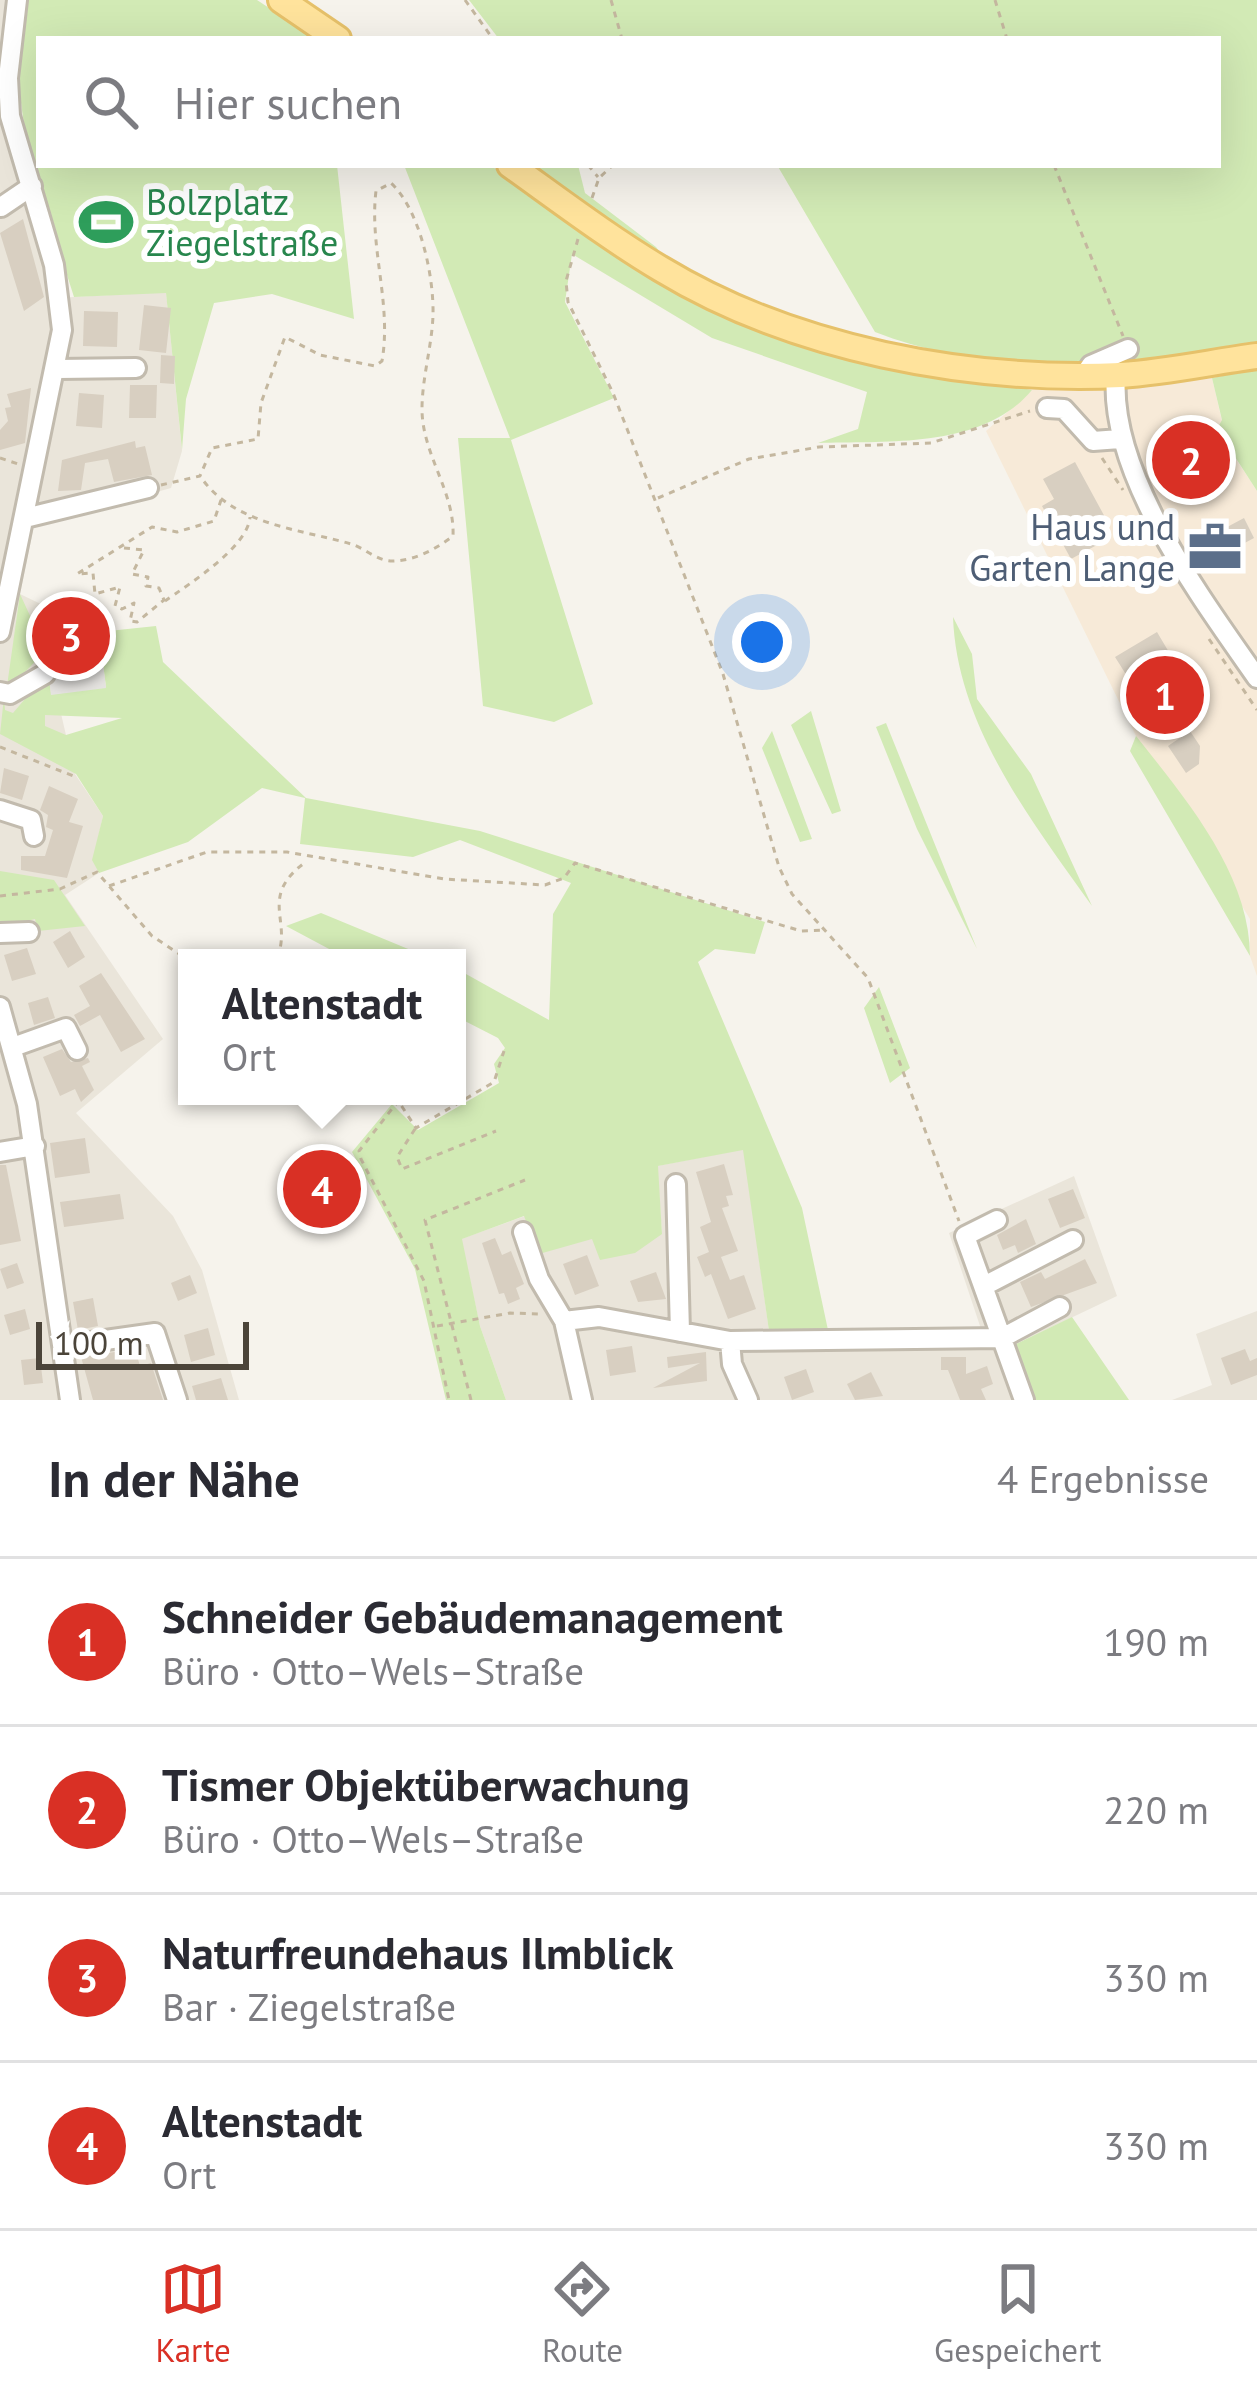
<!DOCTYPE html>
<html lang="de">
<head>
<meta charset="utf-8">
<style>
  body { margin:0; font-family:"PT Sans",sans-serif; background:#f2f2f3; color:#2b2b33 }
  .scale { position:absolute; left:36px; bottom:30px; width:213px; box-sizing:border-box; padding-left:12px; border:6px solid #4b4439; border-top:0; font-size:33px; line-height:42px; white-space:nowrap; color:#4b4439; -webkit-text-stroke:9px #fff; paint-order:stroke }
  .you { position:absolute; left:762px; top:642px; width:42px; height:42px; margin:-30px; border:9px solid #fff; border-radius:50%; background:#1a73e8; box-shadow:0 0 0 18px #1a73e833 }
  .badge { display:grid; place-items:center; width:78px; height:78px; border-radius:50%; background:#d93025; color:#fff; font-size:39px; font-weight:700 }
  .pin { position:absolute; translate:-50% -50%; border:6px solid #fff; box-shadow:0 3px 12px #0006 }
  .popup { position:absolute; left:178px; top:949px; width:288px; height:156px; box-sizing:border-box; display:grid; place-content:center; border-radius:0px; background:#fff; filter:drop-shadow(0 3px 9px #0005); font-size:39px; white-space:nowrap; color:#7c7c81 }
  .popup b { font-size:45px; color:#2b2b33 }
  .popup::after { content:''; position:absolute; left:50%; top:100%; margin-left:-24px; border:24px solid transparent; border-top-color:#fff }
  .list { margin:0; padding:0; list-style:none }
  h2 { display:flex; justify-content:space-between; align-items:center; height:156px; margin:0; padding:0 48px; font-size:51px }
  h2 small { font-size:39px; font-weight:400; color:#7c7c81 }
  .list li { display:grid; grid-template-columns:78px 1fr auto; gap:36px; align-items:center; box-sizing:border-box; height:168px; padding:0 48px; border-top:3px solid #e1e1e2 }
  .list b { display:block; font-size:45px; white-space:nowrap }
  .list p { margin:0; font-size:39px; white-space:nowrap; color:#7c7c81 }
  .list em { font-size:39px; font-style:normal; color:#7c7c81 }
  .icon { flex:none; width:66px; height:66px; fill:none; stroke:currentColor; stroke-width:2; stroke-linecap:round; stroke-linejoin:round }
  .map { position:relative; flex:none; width:1257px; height:1400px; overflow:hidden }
  .search { position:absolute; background:#fff; box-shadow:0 12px 48px #0002; left:36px; right:36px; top:36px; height:132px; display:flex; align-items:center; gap:30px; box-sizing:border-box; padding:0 42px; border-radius:0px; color:#7c7c81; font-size:45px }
  .sheet { height:828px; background:#fff }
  nav { display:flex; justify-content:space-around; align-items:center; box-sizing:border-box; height:168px; border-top:3px solid #e1e1e2; background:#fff; font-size:33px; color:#7c7c81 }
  nav a { display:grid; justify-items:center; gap:6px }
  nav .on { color:#d93025 }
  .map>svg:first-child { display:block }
</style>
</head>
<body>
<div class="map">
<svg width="1257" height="1400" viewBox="0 0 1257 1400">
  <rect width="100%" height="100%" fill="#f6f3ec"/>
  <path fill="#eae5da" d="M0,0H11L3,59L56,298L166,292L182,451L171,488L34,526L20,594L99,632L106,688L59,705L75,774L103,816L93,860L99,873L65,895L163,1039L76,1113L173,1216L202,1270L239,1400H0Z
    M744,1149L769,1331L981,1329L949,1233L1074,1176L1117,1296L1012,1346L1031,1400H506L480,1326L461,1239L525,1216L593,1239L662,1234L657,1166Z
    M1257,1311V1400H1172L1212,1385L1196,1334Z"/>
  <path fill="#f7ead8" d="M1212,378L1222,421L1217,430L1257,491V976L1250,956V919L1136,736L986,431L1032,390Z"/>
  <path fill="#d2eab5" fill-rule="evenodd" d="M27,0H257L316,39H39V165H337L354,319L272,294L214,303L186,399L182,450L166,293L74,297C45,203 0,99 27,0Z
    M469,0H1257V346C1128,364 999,380 875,332L777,165H1218V39H499Z
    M404,165H490L637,267L872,361L1032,390C983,449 888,441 818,443L858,429L867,392L712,338L572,254L565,302L614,398L511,440L593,704L554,722L483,706L458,438H510Z
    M514,165H578L585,193L656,247L668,263Z
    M1257,369V491L1217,429L1222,420L1212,378Z
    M20,594L32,620L52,623L50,627L61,636C37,654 36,667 7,686Z
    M953,617L972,654L977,699L1031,774L1092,906C1031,820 957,726 953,617Z
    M156,626L163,662L306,798L480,831L765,922L755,954L715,949L698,962L802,1208L828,1330L769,1331L743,1150L658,1166L662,1234L635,1253L600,1260L592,1239L539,1254L524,1216L462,1239L480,1326L506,1400H446L415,1269L352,1152L392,1104L418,1130L499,1083L494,1064L505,1048L498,1038L457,1017V969L549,1020L553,914L571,883L460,840L413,857L300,844L305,798L262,788L188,842L99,873L92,860L103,816L76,774L0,734L4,697L5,710L13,713L36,686L49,680L51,694L106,687L99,632ZM45,715L122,718L66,735L45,726Z
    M811,711L841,811L832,814L791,725Z
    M886,723L977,949L917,829L876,727Z
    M772,731L812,839L800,842L762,748Z
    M1136,736C1185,798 1250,874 1250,956L1130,751Z
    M0,871L54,880L85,926L38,931L35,919L0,927Z
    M321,913L430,958H346L286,926Z
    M879,987L910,1068L890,1083L864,1008Z
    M1072,1317L1129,1400H1031L1012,1346Z"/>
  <path fill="#e5e3e0" d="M99,632L106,688L51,695L48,666L93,660L90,633Z"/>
  <path fill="#d8cfc1" d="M23,219L44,297L24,311L0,233Z
    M144,305L171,308L166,353L139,350Z
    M84,311L118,312L117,347L83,346Z
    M161,355L175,356L174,384L160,383Z
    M130,385H157L156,418H129Z
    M31,388L25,443L0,450V430L8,421L5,408L11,407L7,394Z
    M79,393L104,395L102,428L76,426Z
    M1203,437L1225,480L1203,491L1190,466L1161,481L1152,463Z
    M135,441L136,448L145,446L152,475L114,482L108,459L85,463L81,490L58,491L62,460Z
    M1075,462L1106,519L1099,522L1108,539L1071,559L1042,506L1054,499L1043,479Z
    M1244,518L1254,538L1211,561L1201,541Z
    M61,612L83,630L88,658L69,662L64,638L49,626Z
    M1157,632L1192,691L1187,694L1191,700L1156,722L1144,702L1137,707L1125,688L1132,684L1115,657Z
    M1190,731L1200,746L1199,764L1186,773L1168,746Z
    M4,768L29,776L22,800L0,793Z
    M49,786L78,799L69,822L83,826L67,878L21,870V856H45L53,830L46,827L48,815L40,810Z
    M70,931L85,957L68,968L53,942Z
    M27,948L36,974L12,981L4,955Z
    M101,973L145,1039L121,1052L100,1015L80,1026L74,1015L90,1006L79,986Z
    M48,997L55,1018L34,1025L28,1003Z
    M62,1049L71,1062L88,1058L90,1062L82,1066L94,1090L81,1102L75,1089L60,1096L43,1057Z
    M85,1138L90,1173L55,1178L50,1143Z
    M724,1164L733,1195L726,1196L729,1206L722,1208L738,1251L721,1257L730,1280L744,1275L756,1309L728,1319L711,1274L705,1277L697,1257L709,1252L700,1227L711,1222L696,1172Z
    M0,1165H6L21,1241L0,1245Z
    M1073,1189L1085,1218L1060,1228L1048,1199Z
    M120,1194L124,1219L64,1227L60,1202Z
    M1026,1219L1036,1244L1018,1253L1015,1245L1003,1250L997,1235Z
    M495,1238L502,1255L511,1251L524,1284L516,1288L520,1299L508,1304L504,1293L499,1294L482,1243Z
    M587,1255L599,1286L575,1295L563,1264Z
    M1085,1259L1097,1283L1031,1307L1020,1282L1041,1272L1045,1279Z
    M17,1263L24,1283L7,1289L0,1269Z
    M656,1272L666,1299L638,1302L630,1281Z
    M190,1275L197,1293L178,1301L171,1283Z
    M93,1298L98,1326L78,1330L73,1302Z
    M25,1309L30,1329L10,1335L4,1315Z
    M208,1328L215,1355L191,1362L184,1335Z
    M632,1346L636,1372L610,1376L606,1350Z
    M135,1349L140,1366L151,1363L163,1400H93L81,1357Z
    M1245,1349L1250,1361L1257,1358V1375L1231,1385L1221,1358Z
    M706,1352L707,1381L653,1388L700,1363L668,1368L667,1357Z
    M941,1357H966V1374L987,1366L993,1384L981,1389L986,1400H960L948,1370H941Z
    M40,1358L43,1383L24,1385L21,1360Z
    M806,1369L814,1392L792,1400L784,1377Z
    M871,1372L883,1396L855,1400L847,1384Z
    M221,1378L228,1400H196L192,1386Z"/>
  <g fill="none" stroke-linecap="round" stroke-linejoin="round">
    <defs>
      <path id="minor" d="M1,207L32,186
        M58,369L136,368
        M1085,374L1091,365L1128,349
        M1116,375C1108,474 1202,599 1257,678
        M1047,408L1064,409L1093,441L1120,439
        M25,518L148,488
        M0,632L62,330L54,265L10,116L8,78L17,0
        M0,692L10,694L45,674
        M0,810L31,820L34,836
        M0,933L29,932
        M0,1007L27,1104L70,1400
        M13,1047L66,1028L77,1050
        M0,1152L35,1146
        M676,1184L680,1332
        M997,1220L965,1236L1024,1400
        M523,1232L539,1279L564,1321L582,1400
        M984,1286L1073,1240
        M564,1321L599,1317L730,1341L1002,1338L1060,1307
        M730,1341L732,1364L748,1400
        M63,1346L155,1333L177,1400"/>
      <path id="major" d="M281,0L338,39
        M510,165C559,200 609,238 661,269C793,349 968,382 1121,375C1167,372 1212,362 1257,356"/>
    </defs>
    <use href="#minor" stroke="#c2bbae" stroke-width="24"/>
    <use href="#major" stroke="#e6c16a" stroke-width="30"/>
    <path stroke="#c4b79f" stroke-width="3" stroke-dasharray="6 6" stroke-linecap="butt" d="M465,0L493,39
      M611,0L622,39
      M995,0L1007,39
      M588,165L598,177
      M1054,165L1123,336
      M592,198L599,178L613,165
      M578,239L566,281L568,302L613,393L723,674L779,867L792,894L868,978L959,1221
      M0,458L18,464
      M1102,458L1123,490
      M161,485L200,476L212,448L258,439L261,403L285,337L320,355L375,366L382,361C392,304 369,247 376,191L391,183C420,210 434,276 433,315C432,346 422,378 422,409C422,454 455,492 453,536C436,549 416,560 394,561C378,562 365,548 351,544C300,529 233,525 200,476
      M658,498L749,459L819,447L931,443L1030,411
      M124,548L144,550L132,574L148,577L146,586L159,588L164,600L137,622L130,621L134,603L122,609L115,606L120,587L95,594L93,573L77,574L152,527L177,532L214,521L221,500
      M165,601C189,584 248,547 250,517
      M1209,639L1257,710
      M49,659L61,640
      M0,747L76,777
      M109,886L207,852H287L444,879L545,885L564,878L575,863L801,931L826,930
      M0,896L60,889L97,872L152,936L187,959
      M277,958C293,920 257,897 307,861
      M395,1096L416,1128L494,1082L504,1051
      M399,1100L359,1151L361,1159L424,1281L449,1400
      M415,1129L397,1157L402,1169L496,1131
      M437,1326L510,1313L540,1314
      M471,1400L425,1220L525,1180"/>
    <use href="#minor" stroke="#fff" stroke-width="18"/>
    <use href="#major" stroke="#ffe39c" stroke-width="24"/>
  </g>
  <defs>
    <symbol id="stadium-bare" viewBox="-9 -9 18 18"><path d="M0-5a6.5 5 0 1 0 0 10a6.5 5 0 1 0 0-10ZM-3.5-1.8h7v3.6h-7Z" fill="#2e9e5b" stroke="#fff" stroke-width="2.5" paint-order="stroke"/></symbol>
    <symbol id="office-bare" viewBox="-9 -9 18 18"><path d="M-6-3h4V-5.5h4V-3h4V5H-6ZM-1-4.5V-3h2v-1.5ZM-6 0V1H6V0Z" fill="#5c6f8a" stroke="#fff" stroke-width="2.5" paint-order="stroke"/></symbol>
  </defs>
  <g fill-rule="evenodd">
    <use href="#stadium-bare" x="68" y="184" width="76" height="76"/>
    <use href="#office-bare" x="1177" y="509" width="76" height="76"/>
  </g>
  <g text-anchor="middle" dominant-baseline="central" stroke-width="12" stroke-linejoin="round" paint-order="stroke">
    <g font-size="36" fill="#27864d" stroke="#fff" text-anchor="start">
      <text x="146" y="201">Bolzplatz<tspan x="146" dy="41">Ziegelstraße</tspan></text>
    </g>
    <g font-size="36" fill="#4e5e75" stroke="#fff" text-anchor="end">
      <text x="1175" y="526">Haus und<tspan x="1175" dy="41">Garten Lange</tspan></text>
    </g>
  </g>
</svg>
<div class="scale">100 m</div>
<div class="you"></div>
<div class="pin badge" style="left:1165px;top:695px">1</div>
<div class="pin badge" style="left:1191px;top:460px">2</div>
<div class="pin badge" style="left:71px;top:636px">3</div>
<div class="pin badge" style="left:322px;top:1189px">4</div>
<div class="popup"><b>Altenstadt</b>Ort</div>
<div class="search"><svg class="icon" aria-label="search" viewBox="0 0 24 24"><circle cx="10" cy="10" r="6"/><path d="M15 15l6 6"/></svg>Hier suchen</div>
</div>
<section class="sheet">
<h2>In der Nähe<small>4 Ergebnisse</small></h2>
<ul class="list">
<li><span class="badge">1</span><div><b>Schneider Gebäudemanagement</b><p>Büro · Otto–Wels–Straße</p></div><em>190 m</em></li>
<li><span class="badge">2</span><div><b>Tismer Objektüberwachung</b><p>Büro · Otto–Wels–Straße</p></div><em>220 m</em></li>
<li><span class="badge">3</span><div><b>Naturfreundehaus Ilmblick</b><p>Bar · Ziegelstraße</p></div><em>330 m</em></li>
<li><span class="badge">4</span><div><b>Altenstadt</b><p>Ort</p></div><em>330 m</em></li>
</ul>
</section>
<nav>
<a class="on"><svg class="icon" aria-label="map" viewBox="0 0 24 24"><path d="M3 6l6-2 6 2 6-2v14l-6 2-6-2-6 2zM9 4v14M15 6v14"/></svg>Karte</a>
<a><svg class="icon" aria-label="directions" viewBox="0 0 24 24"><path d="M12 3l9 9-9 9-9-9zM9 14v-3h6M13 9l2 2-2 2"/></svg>Route</a>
<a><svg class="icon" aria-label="saved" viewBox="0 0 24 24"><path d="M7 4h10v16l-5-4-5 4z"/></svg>Gespeichert</a>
</nav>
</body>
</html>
